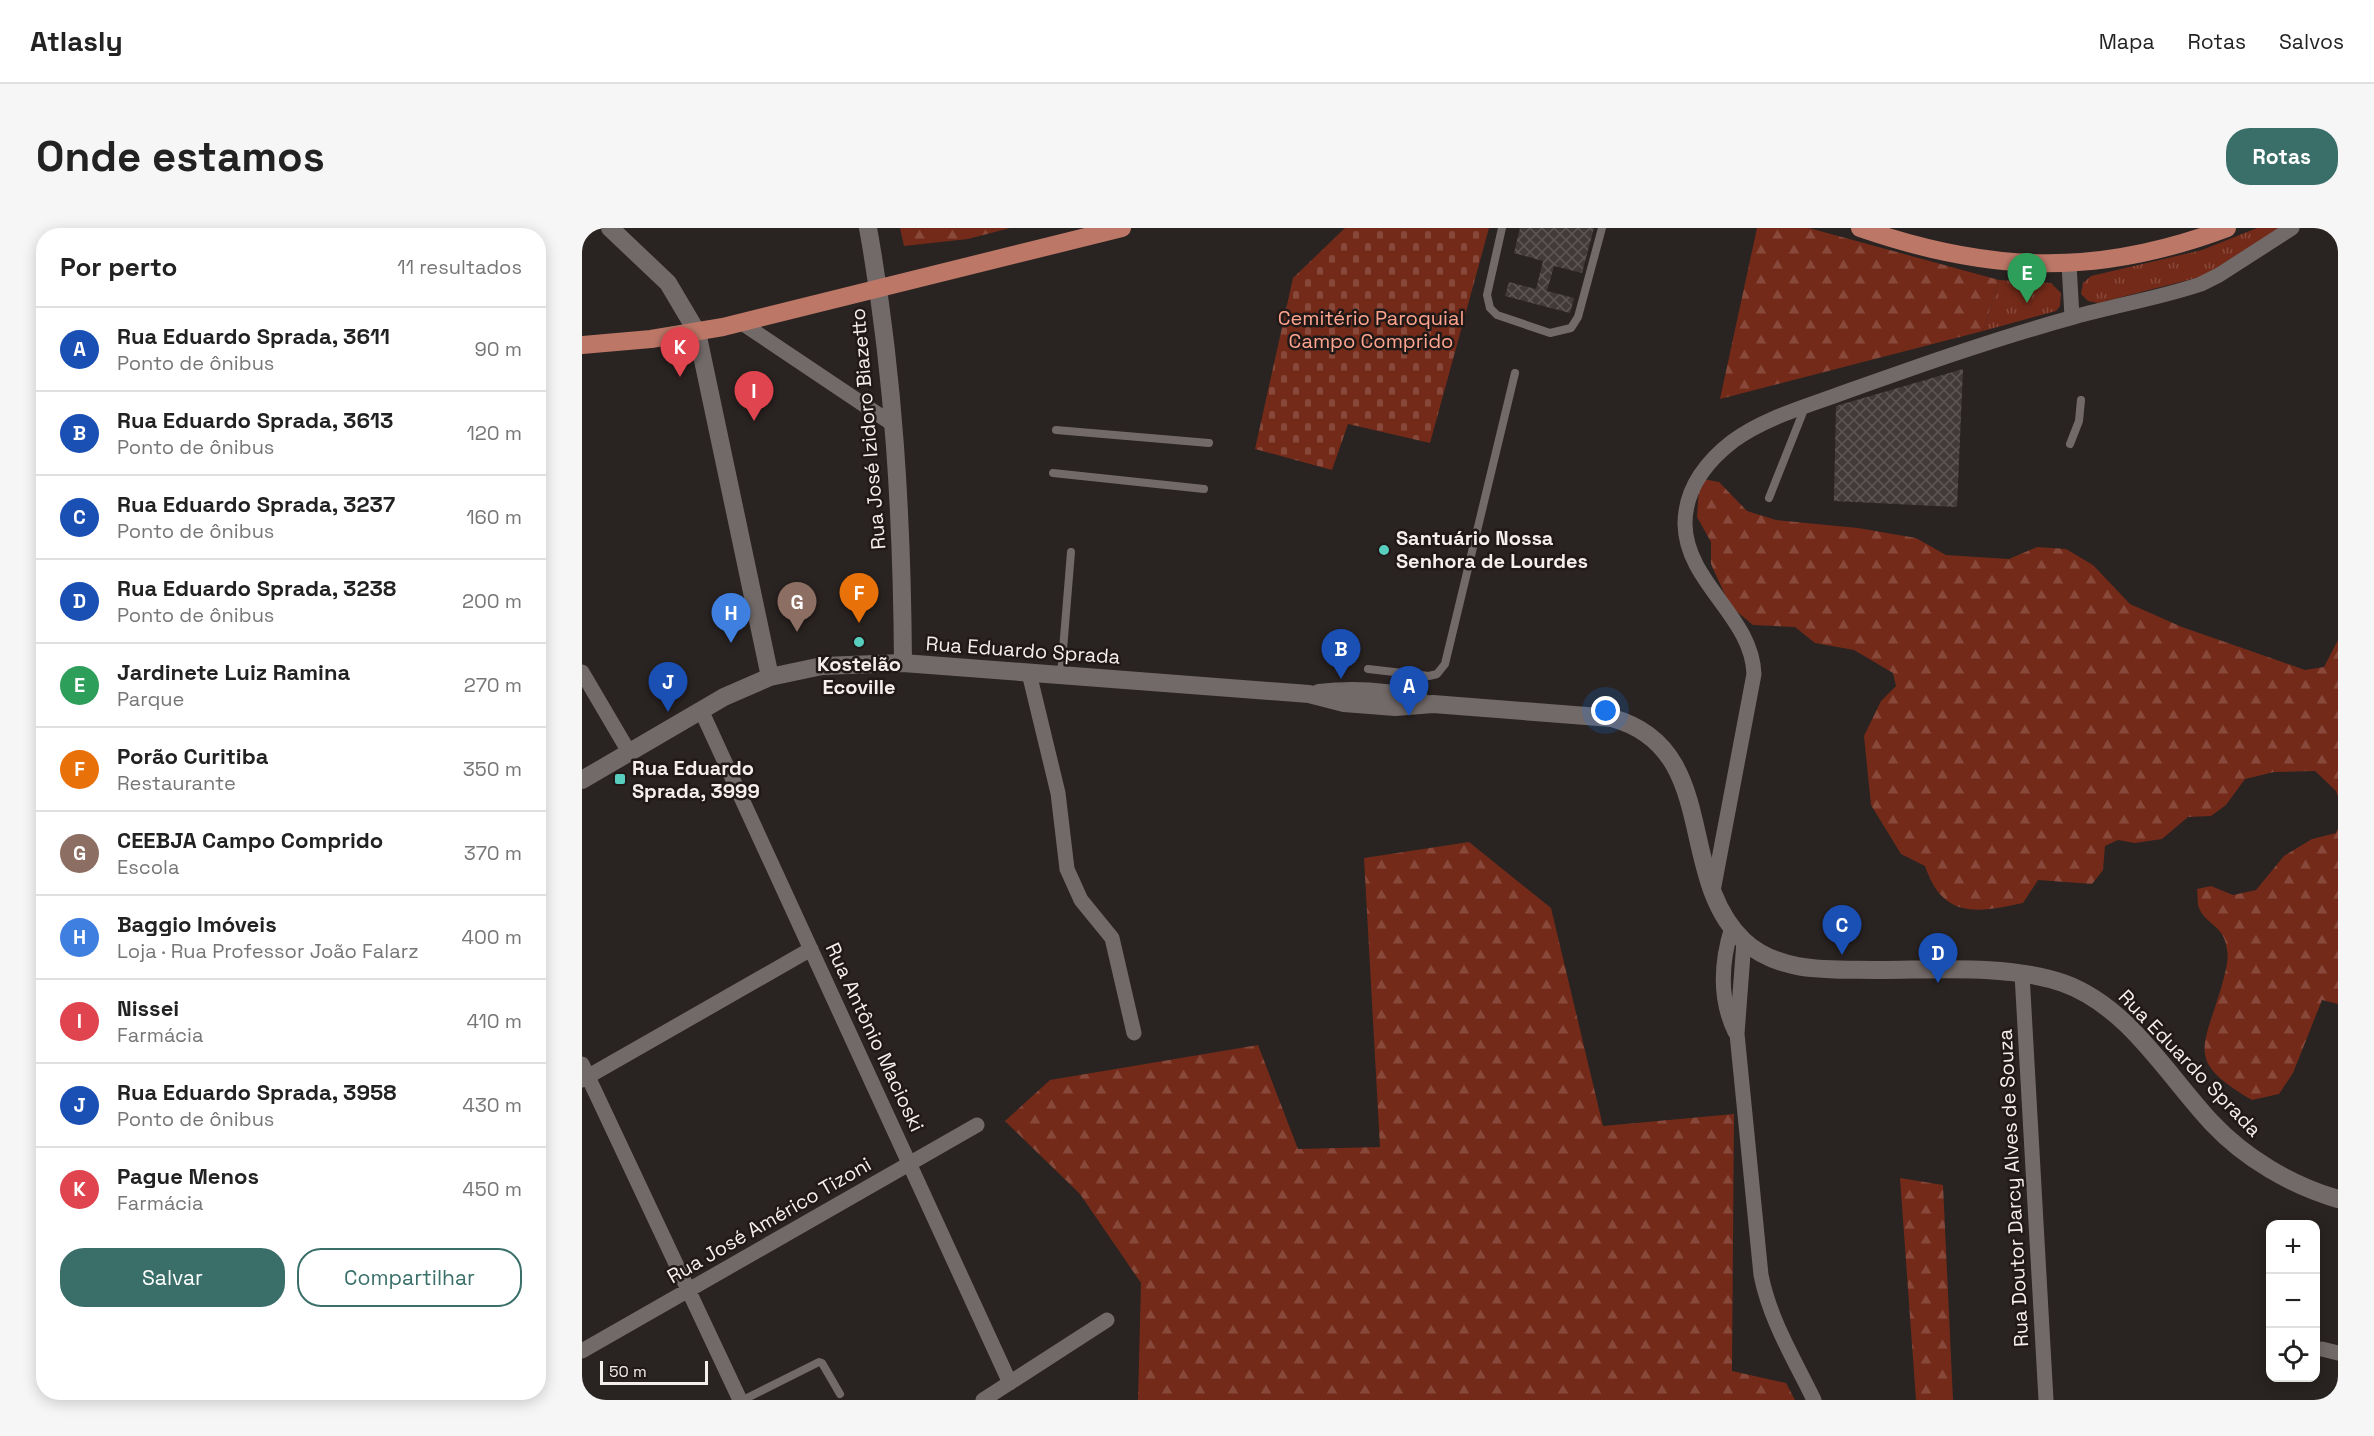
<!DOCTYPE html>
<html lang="pt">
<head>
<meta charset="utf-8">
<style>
  body { margin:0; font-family:"Space Grotesk",sans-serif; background:#f6f6f6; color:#222 }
  .controls { position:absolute; right:18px; bottom:18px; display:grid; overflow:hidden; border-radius:12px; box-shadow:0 3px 15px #0003 }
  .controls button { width:54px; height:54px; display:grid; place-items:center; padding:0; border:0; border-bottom:2px solid #e0e0e0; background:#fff; color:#222; font:30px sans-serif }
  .scale { position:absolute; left:18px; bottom:15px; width:108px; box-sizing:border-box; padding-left:6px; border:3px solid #f4efee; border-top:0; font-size:16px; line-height:21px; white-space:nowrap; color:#f4efee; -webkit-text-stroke:4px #201918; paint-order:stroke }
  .you { position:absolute; left:1024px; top:483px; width:21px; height:21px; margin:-15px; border:4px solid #fff; border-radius:50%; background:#1a73e8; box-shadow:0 0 0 9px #1a73e833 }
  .badge { display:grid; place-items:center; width:39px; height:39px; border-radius:50%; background:#3a6f69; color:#fff; font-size:20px; font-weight:700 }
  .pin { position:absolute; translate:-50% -50px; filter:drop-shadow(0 2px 3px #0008) }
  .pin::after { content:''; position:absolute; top:32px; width:21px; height:18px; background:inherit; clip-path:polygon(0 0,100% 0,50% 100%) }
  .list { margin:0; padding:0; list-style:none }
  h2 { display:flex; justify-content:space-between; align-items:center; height:78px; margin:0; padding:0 24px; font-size:26px }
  h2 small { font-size:20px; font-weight:400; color:#767676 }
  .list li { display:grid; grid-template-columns:39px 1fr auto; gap:18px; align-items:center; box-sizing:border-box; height:84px; padding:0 24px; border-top:2px solid #e0e0e0 }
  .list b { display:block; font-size:22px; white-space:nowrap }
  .list p { margin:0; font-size:20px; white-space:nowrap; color:#767676 }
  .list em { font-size:20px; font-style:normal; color:#767676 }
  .actions { display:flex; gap:12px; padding:18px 24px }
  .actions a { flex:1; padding:14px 0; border:2px solid #3a6f69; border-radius:24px; text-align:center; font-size:21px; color:#3a6f69 }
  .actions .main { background:#3a6f69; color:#fff }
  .icon { flex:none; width:33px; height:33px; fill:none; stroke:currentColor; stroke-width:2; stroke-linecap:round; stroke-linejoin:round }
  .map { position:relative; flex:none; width:1756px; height:1172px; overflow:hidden; border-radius:24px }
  header { display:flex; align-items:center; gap:36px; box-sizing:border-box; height:84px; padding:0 30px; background:#fff; border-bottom:2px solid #e0e0e0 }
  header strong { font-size:28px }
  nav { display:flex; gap:33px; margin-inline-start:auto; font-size:21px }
  .intro { display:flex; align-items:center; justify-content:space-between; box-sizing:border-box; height:144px; padding:0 36px }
  h1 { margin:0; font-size:42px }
  .button { padding:15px 27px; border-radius:24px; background:#3a6f69; color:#fff; font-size:21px; font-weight:700 }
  main { display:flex; gap:36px; padding:0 36px }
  aside { flex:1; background:#fff; border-radius:24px; box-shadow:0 3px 15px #0003 }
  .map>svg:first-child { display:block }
</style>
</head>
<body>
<header>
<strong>Atlasly</strong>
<nav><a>Mapa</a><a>Rotas</a><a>Salvos</a></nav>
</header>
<div class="intro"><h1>Onde estamos</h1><a class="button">Rotas</a></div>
<main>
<aside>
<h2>Por perto<small>11 resultados</small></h2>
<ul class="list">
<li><span class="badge" style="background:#1a4fb4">A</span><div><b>Rua Eduardo Sprada, 3611</b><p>Ponto de ônibus</p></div><em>90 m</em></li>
<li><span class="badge" style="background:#1a4fb4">B</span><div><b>Rua Eduardo Sprada, 3613</b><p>Ponto de ônibus</p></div><em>120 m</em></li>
<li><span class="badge" style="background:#1a4fb4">C</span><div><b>Rua Eduardo Sprada, 3237</b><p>Ponto de ônibus</p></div><em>160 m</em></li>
<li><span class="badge" style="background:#1a4fb4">D</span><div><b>Rua Eduardo Sprada, 3238</b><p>Ponto de ônibus</p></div><em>200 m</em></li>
<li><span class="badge" style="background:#2e9e5b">E</span><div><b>Jardinete Luiz Ramina</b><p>Parque</p></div><em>270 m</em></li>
<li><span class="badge" style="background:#e8710a">F</span><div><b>Porão Curitiba</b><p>Restaurante</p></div><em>350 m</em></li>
<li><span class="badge" style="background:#8d6e63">G</span><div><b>CEEBJA Campo Comprido</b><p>Escola</p></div><em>370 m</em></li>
<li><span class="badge" style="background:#3f7fe0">H</span><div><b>Baggio Imóveis</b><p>Loja · Rua Professor João Falarz</p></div><em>400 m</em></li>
<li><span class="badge" style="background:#e0444e">I</span><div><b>Nissei</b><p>Farmácia</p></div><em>410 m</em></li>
<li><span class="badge" style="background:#1a4fb4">J</span><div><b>Rua Eduardo Sprada, 3958</b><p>Ponto de ônibus</p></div><em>430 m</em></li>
<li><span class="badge" style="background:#e0444e">K</span><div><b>Pague Menos</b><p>Farmácia</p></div><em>450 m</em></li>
</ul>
<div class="actions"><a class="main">Salvar</a><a>Compartilhar</a></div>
</aside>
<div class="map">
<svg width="1756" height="1172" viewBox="0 0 1756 1172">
  <defs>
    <pattern id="grass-tufts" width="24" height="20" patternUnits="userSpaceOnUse" patternTransform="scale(1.5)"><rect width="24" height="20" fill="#732a19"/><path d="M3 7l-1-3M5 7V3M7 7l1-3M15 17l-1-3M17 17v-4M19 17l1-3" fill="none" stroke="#88493b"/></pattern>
    <pattern id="forest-firs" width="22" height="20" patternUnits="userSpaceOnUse" patternTransform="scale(1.5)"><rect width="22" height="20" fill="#732a19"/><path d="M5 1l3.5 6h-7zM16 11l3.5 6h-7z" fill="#88493b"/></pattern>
    <pattern id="cemetery-stones" width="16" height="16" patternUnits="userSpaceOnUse" patternTransform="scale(1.5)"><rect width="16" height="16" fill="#732a19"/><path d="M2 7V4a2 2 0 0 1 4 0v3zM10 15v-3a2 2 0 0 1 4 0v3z" fill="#88493b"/></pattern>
    <pattern id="building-cross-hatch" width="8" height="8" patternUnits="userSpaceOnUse" patternTransform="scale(1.5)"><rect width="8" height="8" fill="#413a38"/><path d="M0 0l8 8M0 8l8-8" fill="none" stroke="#5d5755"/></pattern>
  </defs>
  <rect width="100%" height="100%" fill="#292321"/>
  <path fill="url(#grass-tufts)" d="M1675,0H1697L1622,48L1516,75L1506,73L1499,66L1501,55L1509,48L1620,22Z
    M1417,52L1469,55L1479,65L1478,78L1474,83L1401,103Z"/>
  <path fill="url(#forest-firs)" d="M318,0H428L386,11L322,18Z
    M1175,0H1227L1417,52L1401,103L1138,171Z
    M1121,251L1137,254L1165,283L1194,292L1276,300L1334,310L1364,327L1427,331L1455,319L1484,321L1511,337L1548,376L1600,399L1723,442L1742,439L1756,412V569L1754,563L1733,543L1692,544L1663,551L1644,577L1629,588L1606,589L1580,611L1553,615L1536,612L1523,618L1521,642L1510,656L1456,652L1441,675C1394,685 1361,691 1343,638L1319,626L1289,577L1282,508L1299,473L1314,458L1311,445L1272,422L1233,415L1213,399L1171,397L1148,378L1129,336V314L1115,289L1117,258Z
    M1756,600V776L1740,772L1711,845L1697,866L1670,872C1603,833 1621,822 1640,757C1643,745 1647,734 1645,721C1642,697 1624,697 1617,680C1615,675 1616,667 1615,661L1629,658L1651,667L1674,662L1702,628L1730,611L1754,605Z
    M887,614L969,680L1021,898L1152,886L1150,1143L1204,1155L1213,1172H556L559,1055L498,966L423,893L468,852L676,817L716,921L798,919L782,630Z
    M1318,950L1361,957L1371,1172H1334Z"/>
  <path fill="url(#cemetery-stones)" d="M763,0H907L848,215L766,196L750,242L673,221L711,50Z"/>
  <path fill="url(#building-cross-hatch)" d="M938,0H1012L1000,45L972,38L965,63L992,70L988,85L923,68L927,54L954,61L961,33L932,25Z
    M1381,141L1375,279L1252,273L1254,178Z"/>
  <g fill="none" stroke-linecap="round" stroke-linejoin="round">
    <path stroke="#726a68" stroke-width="8" d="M920,0L905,67L908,80L915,87L968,105L989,100L996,89L1020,0
      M474,202L627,215
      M1488,216L1497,193L1499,172
      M471,245L622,261
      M1187,270L1223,179
      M786,441L847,448L855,446L863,436L933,145
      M479,446L489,324
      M161,1172L237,1134L240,1135L258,1166"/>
    <path stroke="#726a68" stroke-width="15" d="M1487,36L1490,89
      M160,95L312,197
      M0,444L47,524
      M447,445L476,565L485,641L499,672L530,710L552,805
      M119,482L428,1155
      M1131,663L1172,446C1170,388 1104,355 1103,296C1103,261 1125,233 1151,213C1184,189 1226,178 1263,164C1339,137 1415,110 1492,89C1534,77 1578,70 1619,56L1637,47L1710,0
      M1150,699C1139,734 1137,771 1153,804
      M1162,713L1155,806L1179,1047C1188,1092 1212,1131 1232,1172
      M1440,746L1464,1172
      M0,836L158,1172
      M0,852L229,721
      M1740,1121L1756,1125
      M0,1123L395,897
      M401,1172L525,1092"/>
    <path stroke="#726a68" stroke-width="18" d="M286,0C312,144 320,289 321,435"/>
    <path stroke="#726a68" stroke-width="18" d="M28,0L86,55L115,104L188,449
      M737,465C771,461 805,463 838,472
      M0,552L142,469L188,449L240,438L321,435L727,466L762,475L813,479L851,476L1030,490C1139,520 1093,649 1162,713C1198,746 1250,741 1295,742C1353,742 1426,736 1481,755C1546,778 1585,847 1630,895C1664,931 1709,957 1756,971"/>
    <path stroke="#bc7767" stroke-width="18" d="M1278,0C1408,45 1515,49 1645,0
      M0,117L69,111L141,99L540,0"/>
  </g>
  <g fill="#58cebf" stroke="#201918" stroke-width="2">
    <circle cx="802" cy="322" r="6"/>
    <circle cx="277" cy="414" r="6"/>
    <rect x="32" y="545" width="12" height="12" rx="3"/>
  </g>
  <g text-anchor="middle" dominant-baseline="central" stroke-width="5" stroke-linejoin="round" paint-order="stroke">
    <g font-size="20" fill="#ffa48e" stroke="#201918">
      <text x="789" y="90">Cemitério Paroquial<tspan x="789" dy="23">Campo Comprido</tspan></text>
    </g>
    <g font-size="20" fill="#f4efee" stroke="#201918">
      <text transform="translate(286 201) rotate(-95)">Rua José Izidoro Biazetto</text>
      <text transform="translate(441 422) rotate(4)">Rua Eduardo Sprada</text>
      <text transform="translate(293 809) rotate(65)">Rua Antônio Macioski</text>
      <text transform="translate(1608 835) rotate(46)">Rua Eduardo Sprada</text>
      <text transform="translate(1431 960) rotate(-93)">Rua Doutor Darcy Alves de Souza</text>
      <text transform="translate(187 992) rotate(-30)">Rua José Américo Tizoni</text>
    </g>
    <g font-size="20" font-weight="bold" fill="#f4efee" stroke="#201918" text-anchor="start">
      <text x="814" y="310">Santuário Nossa<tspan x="814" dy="23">Senhora de Lourdes</tspan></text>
      <text x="277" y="436" text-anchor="middle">Kostelão<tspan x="277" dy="23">Ecoville</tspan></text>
      <text x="50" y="540">Rua Eduardo<tspan x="50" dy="23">Sprada, 3999</tspan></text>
    </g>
  </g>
</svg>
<div class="controls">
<button>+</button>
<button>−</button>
<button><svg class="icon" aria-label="locate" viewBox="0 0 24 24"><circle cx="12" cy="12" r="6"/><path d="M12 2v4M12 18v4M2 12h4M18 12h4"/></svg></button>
</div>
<div class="scale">50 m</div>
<div class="you"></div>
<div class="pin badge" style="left:827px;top:488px;background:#1a4fb4">A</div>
<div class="pin badge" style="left:759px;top:451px;background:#1a4fb4">B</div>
<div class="pin badge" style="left:1260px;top:727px;background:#1a4fb4">C</div>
<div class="pin badge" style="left:1356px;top:755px;background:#1a4fb4">D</div>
<div class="pin badge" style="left:1445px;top:75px;background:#2e9e5b">E</div>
<div class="pin badge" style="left:277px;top:395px;background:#e8710a">F</div>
<div class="pin badge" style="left:215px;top:404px;background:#8d6e63">G</div>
<div class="pin badge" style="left:149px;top:415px;background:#3f7fe0">H</div>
<div class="pin badge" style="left:172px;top:193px;background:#e0444e">I</div>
<div class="pin badge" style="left:86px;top:484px;background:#1a4fb4">J</div>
<div class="pin badge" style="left:98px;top:149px;background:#e0444e">K</div>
</div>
</main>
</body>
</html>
